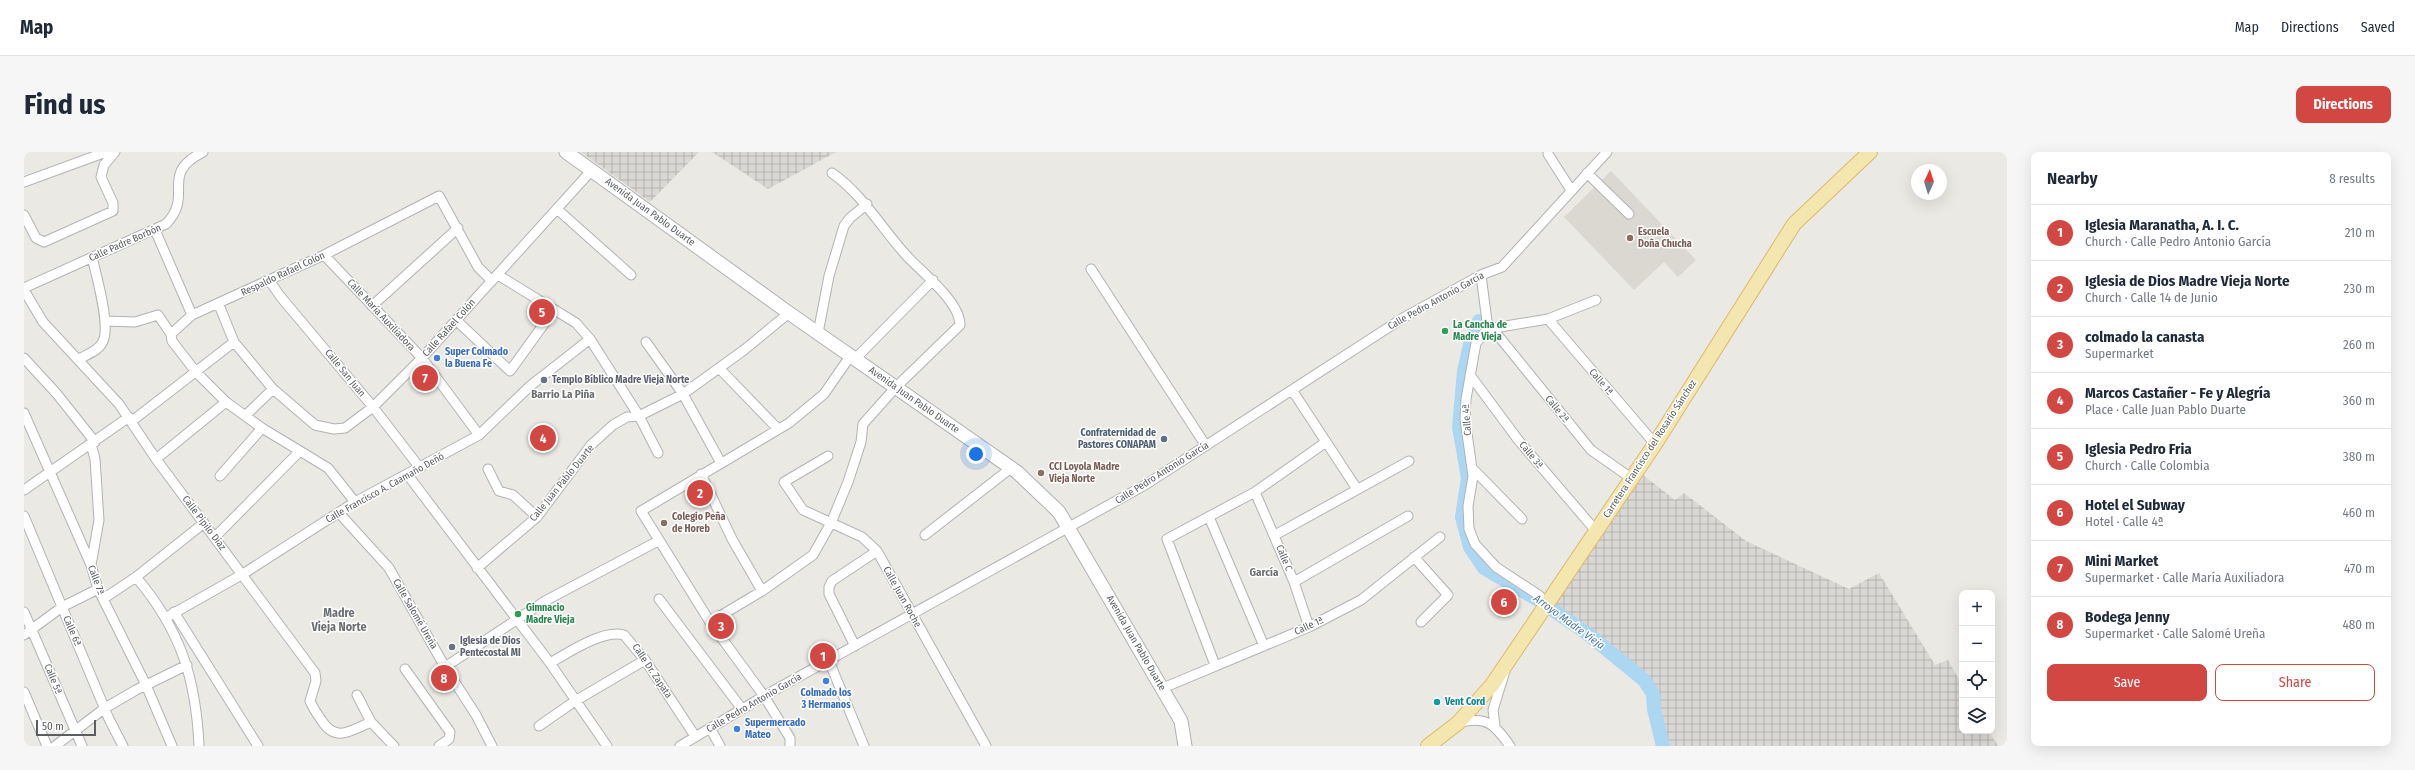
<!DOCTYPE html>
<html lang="en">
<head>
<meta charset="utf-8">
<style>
  body { margin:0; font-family:"Fira Sans Condensed",sans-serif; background:#f6f6f7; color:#1f2937 }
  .controls { position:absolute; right:12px; bottom:12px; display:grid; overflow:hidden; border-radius:8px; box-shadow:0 4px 16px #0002 }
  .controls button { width:36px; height:36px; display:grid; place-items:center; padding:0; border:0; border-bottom:1px solid #e0e1e3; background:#fff; color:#1f2937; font:20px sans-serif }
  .compass { position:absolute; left:1887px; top:12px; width:36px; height:36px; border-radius:50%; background:#fff; box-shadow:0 4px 16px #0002; rotate:4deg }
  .scale { position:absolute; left:12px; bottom:10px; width:60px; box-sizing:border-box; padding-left:4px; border:2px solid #5b5e61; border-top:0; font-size:11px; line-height:14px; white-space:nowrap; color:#5b5e61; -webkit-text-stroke:3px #fff; paint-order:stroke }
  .you { position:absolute; left:952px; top:302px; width:14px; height:14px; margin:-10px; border:3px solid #fff; border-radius:50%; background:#1a73e8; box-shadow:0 0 0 6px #1a73e833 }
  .badge { display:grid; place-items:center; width:26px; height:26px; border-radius:50%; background:#d24742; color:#fff; font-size:13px; font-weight:700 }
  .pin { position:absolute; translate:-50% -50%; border:2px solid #fff; box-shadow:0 1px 4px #0006 }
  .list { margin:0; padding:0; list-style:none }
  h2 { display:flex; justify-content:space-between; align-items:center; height:52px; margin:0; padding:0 16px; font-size:17px }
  h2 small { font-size:13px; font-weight:400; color:#747a83 }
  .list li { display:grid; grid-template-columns:26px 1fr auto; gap:12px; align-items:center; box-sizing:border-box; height:56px; padding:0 16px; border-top:1px solid #e0e1e3 }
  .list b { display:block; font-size:15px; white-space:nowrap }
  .list p { margin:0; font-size:13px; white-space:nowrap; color:#747a83 }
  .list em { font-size:13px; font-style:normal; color:#747a83 }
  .actions { display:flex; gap:8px; padding:12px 16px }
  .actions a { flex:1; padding:9px 0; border:1px solid #d24742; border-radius:8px; text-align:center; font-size:14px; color:#d24742 }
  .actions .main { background:#d24742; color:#fff }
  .icon { flex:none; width:22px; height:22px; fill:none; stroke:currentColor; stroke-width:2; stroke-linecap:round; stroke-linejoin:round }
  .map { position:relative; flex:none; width:1983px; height:594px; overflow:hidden; border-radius:8px }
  header { display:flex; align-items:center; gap:24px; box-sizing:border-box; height:56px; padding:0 20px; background:#fff; border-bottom:1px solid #e0e1e3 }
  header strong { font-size:19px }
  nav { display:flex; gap:22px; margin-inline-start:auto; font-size:14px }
  .intro { display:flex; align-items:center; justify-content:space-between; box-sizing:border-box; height:96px; padding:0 24px }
  h1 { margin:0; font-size:28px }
  .button { padding:10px 18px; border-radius:8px; background:#d24742; color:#fff; font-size:14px; font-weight:700 }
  main { display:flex; gap:24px; padding:0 24px }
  aside { flex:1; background:#fff; border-radius:8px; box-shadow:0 4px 16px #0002 }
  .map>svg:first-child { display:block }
</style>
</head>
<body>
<header>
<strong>Map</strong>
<nav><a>Map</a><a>Directions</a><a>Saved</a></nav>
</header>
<div class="intro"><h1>Find us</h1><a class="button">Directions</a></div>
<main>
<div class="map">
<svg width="1983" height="594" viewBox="0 0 1983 594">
  <defs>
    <pattern id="industrial-grid" width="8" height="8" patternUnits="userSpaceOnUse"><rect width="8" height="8" fill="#dad8d5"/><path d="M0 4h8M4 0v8" fill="none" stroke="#b4b2b0"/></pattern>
  </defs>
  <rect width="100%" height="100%" fill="#ebe9e3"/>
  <path fill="url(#industrial-grid)" d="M557,0H675L626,50Z
    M688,0H812L744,37Z
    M1619,323L1651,348L1660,341L1722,389L1825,437L1855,421L1911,513L1924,508L1938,533V579H1965L1974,594H1639L1630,557L1629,542L1620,528L1564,482L1528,457Z"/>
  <path fill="#dbd8d1" d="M1587,19L1672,108L1654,125L1640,110L1610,138L1540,65Z"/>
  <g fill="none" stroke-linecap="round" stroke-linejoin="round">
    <path stroke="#abd7f3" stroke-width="14" d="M1455,169L1447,188L1440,219L1435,275L1444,326L1438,365L1446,395L1460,416L1516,449L1564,482L1620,528L1629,542L1630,557L1639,594"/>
    <defs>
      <path id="minor" d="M1524,2L1547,38
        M1563,21L1605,62
        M0,30L82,0
        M533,57L607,123
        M0,63L12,86L20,90L89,59V51L77,25L80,13L91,0
        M131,78L168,163
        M300,103L398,206L455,283
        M1067,117L1182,294
        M474,123L552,171L566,187L615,264L634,301
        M1457,123L1464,177
        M245,128L256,144L349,255L396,316
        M0,136L142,72C171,42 134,23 179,0
        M0,138L19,170L95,252L132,307L291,521L292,529L286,549C289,556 293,562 298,569C312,591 328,578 347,570
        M195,153L210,190L249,237L291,273L310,277L321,276L349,255L398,206L567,19
        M348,154L434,76
        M1524,167L1631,292
        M432,168L486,219L530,158
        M81,169L111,170L134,163L147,182
        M1468,176L1567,298L1607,326
        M794,181L805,124L820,74L826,66L843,52
        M622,190L659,242L697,311
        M0,206L33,242L71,290
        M55,207C62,203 74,199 78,191C88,177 72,123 68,105
        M831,207L909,128
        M695,216L754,277
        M1446,223L1495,289L1572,379
        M1268,238L1333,337
        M0,261L67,413L74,437L122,533L148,594
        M221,264L249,237
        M108,269L210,190
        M804,304L760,330L779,358L838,385L853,399L962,594
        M132,307L202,250
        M464,317L475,339L489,343L513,365
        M1449,317L1498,367
        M383,322L526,511L583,594
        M677,322L708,387L738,439
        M196,324L238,276
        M0,338L105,265
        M1231,340L1270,430L1285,475
        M331,350L304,316L238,276L202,250L172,220L148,189L147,182L168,163L300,103L415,44L454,115L468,129
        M315,361L365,416L421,515L452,563L468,594
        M0,364L85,567L99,594
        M1185,365L1240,494
        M901,383L987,316
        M1251,383L1385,309
        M191,385L275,300
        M1390,405L1424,443L1397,470
        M67,413L75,368L71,307L67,292
        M453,416L513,365L567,293L589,273L603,265L615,264L659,242L720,198L765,161
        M112,425C156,477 172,526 175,594
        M1270,430L1384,364
        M1516,444L1472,415L1451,392L1445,377L1444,354L1449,324L1441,267L1442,247L1452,191L1464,177L1524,167L1572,148
        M79,447L112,425L180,371
        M635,447L718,557
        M0,460L58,594
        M150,460L234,594
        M143,465L219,422L331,350L455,283L506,234L566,187
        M686,470L738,439L789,403L807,371L824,330L837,290L839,272L872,235L936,173C936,149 896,119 881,102C856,74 839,43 808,21
        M0,483L38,455L74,437
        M831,494L805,442V435L808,429L853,399
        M805,509L840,594
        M526,511C544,501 579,477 600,483L621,508L671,584
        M1191,513L1143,387L1231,340L1302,290
        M421,515L521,449L634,389
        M381,517L426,580L425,587L415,594
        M1139,536L1285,475L1337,448L1416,385
        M0,540L23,594
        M333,543L347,570L370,594
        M1435,571C1463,563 1471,573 1486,594
        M1471,573L1469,558L1481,519
        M515,574L551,549L621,508
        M686,576L696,594
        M31,594L81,556L112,538L163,513
        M656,594L740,544L1121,333L1379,166L1457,123L1478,115L1583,0
        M766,594V586L740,544L686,470L617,359L765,271L800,242L827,203"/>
      <path id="secondary" d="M542,0L765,161L993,320L1035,360L1157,569L1161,594"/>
      <path id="primary" d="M1404,594L1434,571L1468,533L1631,292L1770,72L1846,0"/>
    </defs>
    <use href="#minor" stroke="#b0b3b6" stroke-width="11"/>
    <use href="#secondary" stroke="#afb2b6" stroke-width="15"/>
    <use href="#primary" stroke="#deb869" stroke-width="16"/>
    <use href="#minor" stroke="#fff" stroke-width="9"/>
    <use href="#secondary" stroke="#fff" stroke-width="13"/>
    <use href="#primary" stroke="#f4e6af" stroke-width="14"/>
  </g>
  <g fill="#8d6e63" stroke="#fff" stroke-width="1.5">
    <circle cx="1606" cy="86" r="4"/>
    <circle cx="1017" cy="321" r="4"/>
    <circle cx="640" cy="371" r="4"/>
  </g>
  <g fill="#2e9e5b" stroke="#fff" stroke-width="1.5">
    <circle cx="1421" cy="179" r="4"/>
    <circle cx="494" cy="462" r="4"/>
  </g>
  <g fill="#3f7fe0" stroke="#fff" stroke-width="1.5">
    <circle cx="413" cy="206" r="4"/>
    <circle cx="802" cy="529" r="4"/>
    <circle cx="713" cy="577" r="4"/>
  </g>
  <g fill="#6b7280" stroke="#fff" stroke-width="1.5">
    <circle cx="520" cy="228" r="4"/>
    <circle cx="428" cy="495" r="4"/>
  </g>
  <circle fill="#5c6f8a" stroke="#fff" stroke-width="1.5" cx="1140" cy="287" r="4"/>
  <circle fill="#0f9aa8" stroke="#fff" stroke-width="1.5" cx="1413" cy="550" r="4"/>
  <g text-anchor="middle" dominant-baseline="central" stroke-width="3" stroke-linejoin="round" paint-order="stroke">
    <g font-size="10" fill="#5b5e61" stroke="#fff">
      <text transform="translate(626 60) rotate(36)">Avenida Juan Pablo Duarte</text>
      <text transform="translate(101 91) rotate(-24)">Calle Padre Borbón</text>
      <text transform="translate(259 122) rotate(-25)">Respaldo Rafael Colón</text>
      <text transform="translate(1412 149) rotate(-29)">Calle Pedro Antonio García</text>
      <text transform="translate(357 163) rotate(47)">Calle María Auxiliadora</text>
      <text transform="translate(425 176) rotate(-48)">Calle Rafael Colón</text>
      <text transform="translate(321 221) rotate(51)">Calle San Juan</text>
      <text transform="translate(1577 230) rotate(49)">Calle 1ª</text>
      <text transform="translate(890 248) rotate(35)">Avenida Juan Pablo Duarte</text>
      <text transform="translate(1533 257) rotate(51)">Calle 2ª</text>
      <text transform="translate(1443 268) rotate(-94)">Calle 4ª</text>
      <text transform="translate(1626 297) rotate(-57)">Carretera Francisco del Rosario Sánchez</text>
      <text transform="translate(1507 303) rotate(51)">Calle 3ª</text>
      <text transform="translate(1138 321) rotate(-32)">Calle Pedro Antonio García</text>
      <text transform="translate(538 331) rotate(-51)">Calle Juan Pablo Duarte</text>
      <text transform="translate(361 336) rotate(-29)">Calle Francisco A. Caamaño Deñó</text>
      <text transform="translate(180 371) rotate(53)">Calle Pipilo Díaz</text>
      <text transform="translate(1260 406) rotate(68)">Calle C</text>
      <text transform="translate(72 428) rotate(69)">Calle 7ª</text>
      <text transform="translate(878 445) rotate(61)">Calle Juan Roche</text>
      <text transform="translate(391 462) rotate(60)">Calle Salomé Ureña</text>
      <text transform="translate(1285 474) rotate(-25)">Calle 1ª</text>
      <text transform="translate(48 479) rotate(67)">Calle 6ª</text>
      <text transform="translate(1112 491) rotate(60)">Avenida Juan Pablo Duarte</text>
      <text transform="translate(628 519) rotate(56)">Calle Dr. Zapata</text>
      <text transform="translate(29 527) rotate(68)">Calle 5ª</text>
      <text transform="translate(730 551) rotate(-30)">Calle Pedro Antonio García</text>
    </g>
    <g font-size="10" font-weight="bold" fill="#785e54" stroke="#fff" text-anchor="start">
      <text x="1614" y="80">Escuela<tspan x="1614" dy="12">Doña Chucha</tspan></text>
      <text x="1025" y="315">CCI Loyola Madre<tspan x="1025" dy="12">Vieja Norte</tspan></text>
      <text x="648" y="365">Colegio Peña<tspan x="648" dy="12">de Horeb</tspan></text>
    </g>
    <g font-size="10" font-weight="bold" fill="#27864d" stroke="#fff" text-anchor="start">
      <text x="1429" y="173">La Cancha de<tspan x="1429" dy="12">Madre Vieja</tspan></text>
      <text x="502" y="456">Gimnacio<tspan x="502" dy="12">Madre Vieja</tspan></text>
    </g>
    <g font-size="10" font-weight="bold" fill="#366cbe" stroke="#fff" text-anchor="start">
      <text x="421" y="200">Super Colmado<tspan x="421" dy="12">la Buena Fe</tspan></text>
      <text x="802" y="541" text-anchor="middle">Colmado los<tspan x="802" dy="12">3 Hermanos</tspan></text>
      <text x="721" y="571">Supermercado<tspan x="721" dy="12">Mateo</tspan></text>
    </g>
    <g font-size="10" font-weight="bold" fill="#5b616d" stroke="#fff" text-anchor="start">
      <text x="528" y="228">Templo Bíblico Madre Vieja Norte</text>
      <text x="436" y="489">Iglesia de Dios<tspan x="436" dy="12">Pentecostal MI</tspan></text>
    </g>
    <g font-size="10" font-weight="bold" fill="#4e5e75" stroke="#fff" text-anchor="end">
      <text x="1132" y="281">Confraternidad de<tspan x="1132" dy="12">Pastores CONAPAM</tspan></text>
    </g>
    <g font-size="10" font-weight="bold" fill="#0d838f" stroke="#fff" text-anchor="start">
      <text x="1421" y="550">Vent Cord</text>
    </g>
    <g font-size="11" font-weight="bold" fill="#6c7073" stroke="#fff">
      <text x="539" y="242">Barrio La Piña</text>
      <text x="1240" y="420">García</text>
    </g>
    <g font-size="11" font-style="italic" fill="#4b79a3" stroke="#fff">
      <text transform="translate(1545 470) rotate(36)">Arroyo Madre Vieja</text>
    </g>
    <g font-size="12" font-weight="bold" fill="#6c7073" stroke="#fff">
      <text x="315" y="461">Madre<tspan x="315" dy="14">Vieja Norte</tspan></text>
    </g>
  </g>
</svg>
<div class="controls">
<button>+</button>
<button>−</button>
<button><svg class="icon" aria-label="locate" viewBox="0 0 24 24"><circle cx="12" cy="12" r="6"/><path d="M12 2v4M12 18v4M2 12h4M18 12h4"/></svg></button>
<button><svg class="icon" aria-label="layers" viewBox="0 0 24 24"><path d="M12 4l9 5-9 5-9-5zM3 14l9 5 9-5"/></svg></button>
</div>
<svg class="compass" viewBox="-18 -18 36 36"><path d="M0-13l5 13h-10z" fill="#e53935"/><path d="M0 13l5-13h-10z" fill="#747a83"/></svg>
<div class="scale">50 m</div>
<div class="you"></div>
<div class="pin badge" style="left:799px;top:504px">1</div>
<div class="pin badge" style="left:676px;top:341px">2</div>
<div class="pin badge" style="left:697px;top:474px">3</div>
<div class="pin badge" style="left:519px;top:286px">4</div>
<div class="pin badge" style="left:518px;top:160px">5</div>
<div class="pin badge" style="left:1480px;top:450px">6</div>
<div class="pin badge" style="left:401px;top:226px">7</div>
<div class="pin badge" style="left:420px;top:526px">8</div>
</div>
<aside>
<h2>Nearby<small>8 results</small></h2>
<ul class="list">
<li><span class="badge">1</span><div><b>Iglesia Maranatha, A. I. C.</b><p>Church · Calle Pedro Antonio García</p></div><em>210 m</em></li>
<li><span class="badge">2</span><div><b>Iglesia de Dios Madre Vieja Norte</b><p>Church · Calle 14 de Junio</p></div><em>230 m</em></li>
<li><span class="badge">3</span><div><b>colmado la canasta</b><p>Supermarket</p></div><em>260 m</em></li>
<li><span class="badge">4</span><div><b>Marcos Castañer - Fe y Alegría</b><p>Place · Calle Juan Pablo Duarte</p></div><em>360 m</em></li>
<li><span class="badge">5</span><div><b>Iglesia Pedro Fria</b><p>Church · Calle Colombia</p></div><em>380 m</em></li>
<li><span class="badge">6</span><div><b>Hotel el Subway</b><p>Hotel · Calle 4ª</p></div><em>460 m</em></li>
<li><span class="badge">7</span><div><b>Mini Market</b><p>Supermarket · Calle María Auxiliadora</p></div><em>470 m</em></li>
<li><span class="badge">8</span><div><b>Bodega Jenny</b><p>Supermarket · Calle Salomé Ureña</p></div><em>480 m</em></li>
</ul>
<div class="actions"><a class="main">Save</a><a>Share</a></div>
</aside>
</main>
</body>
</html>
